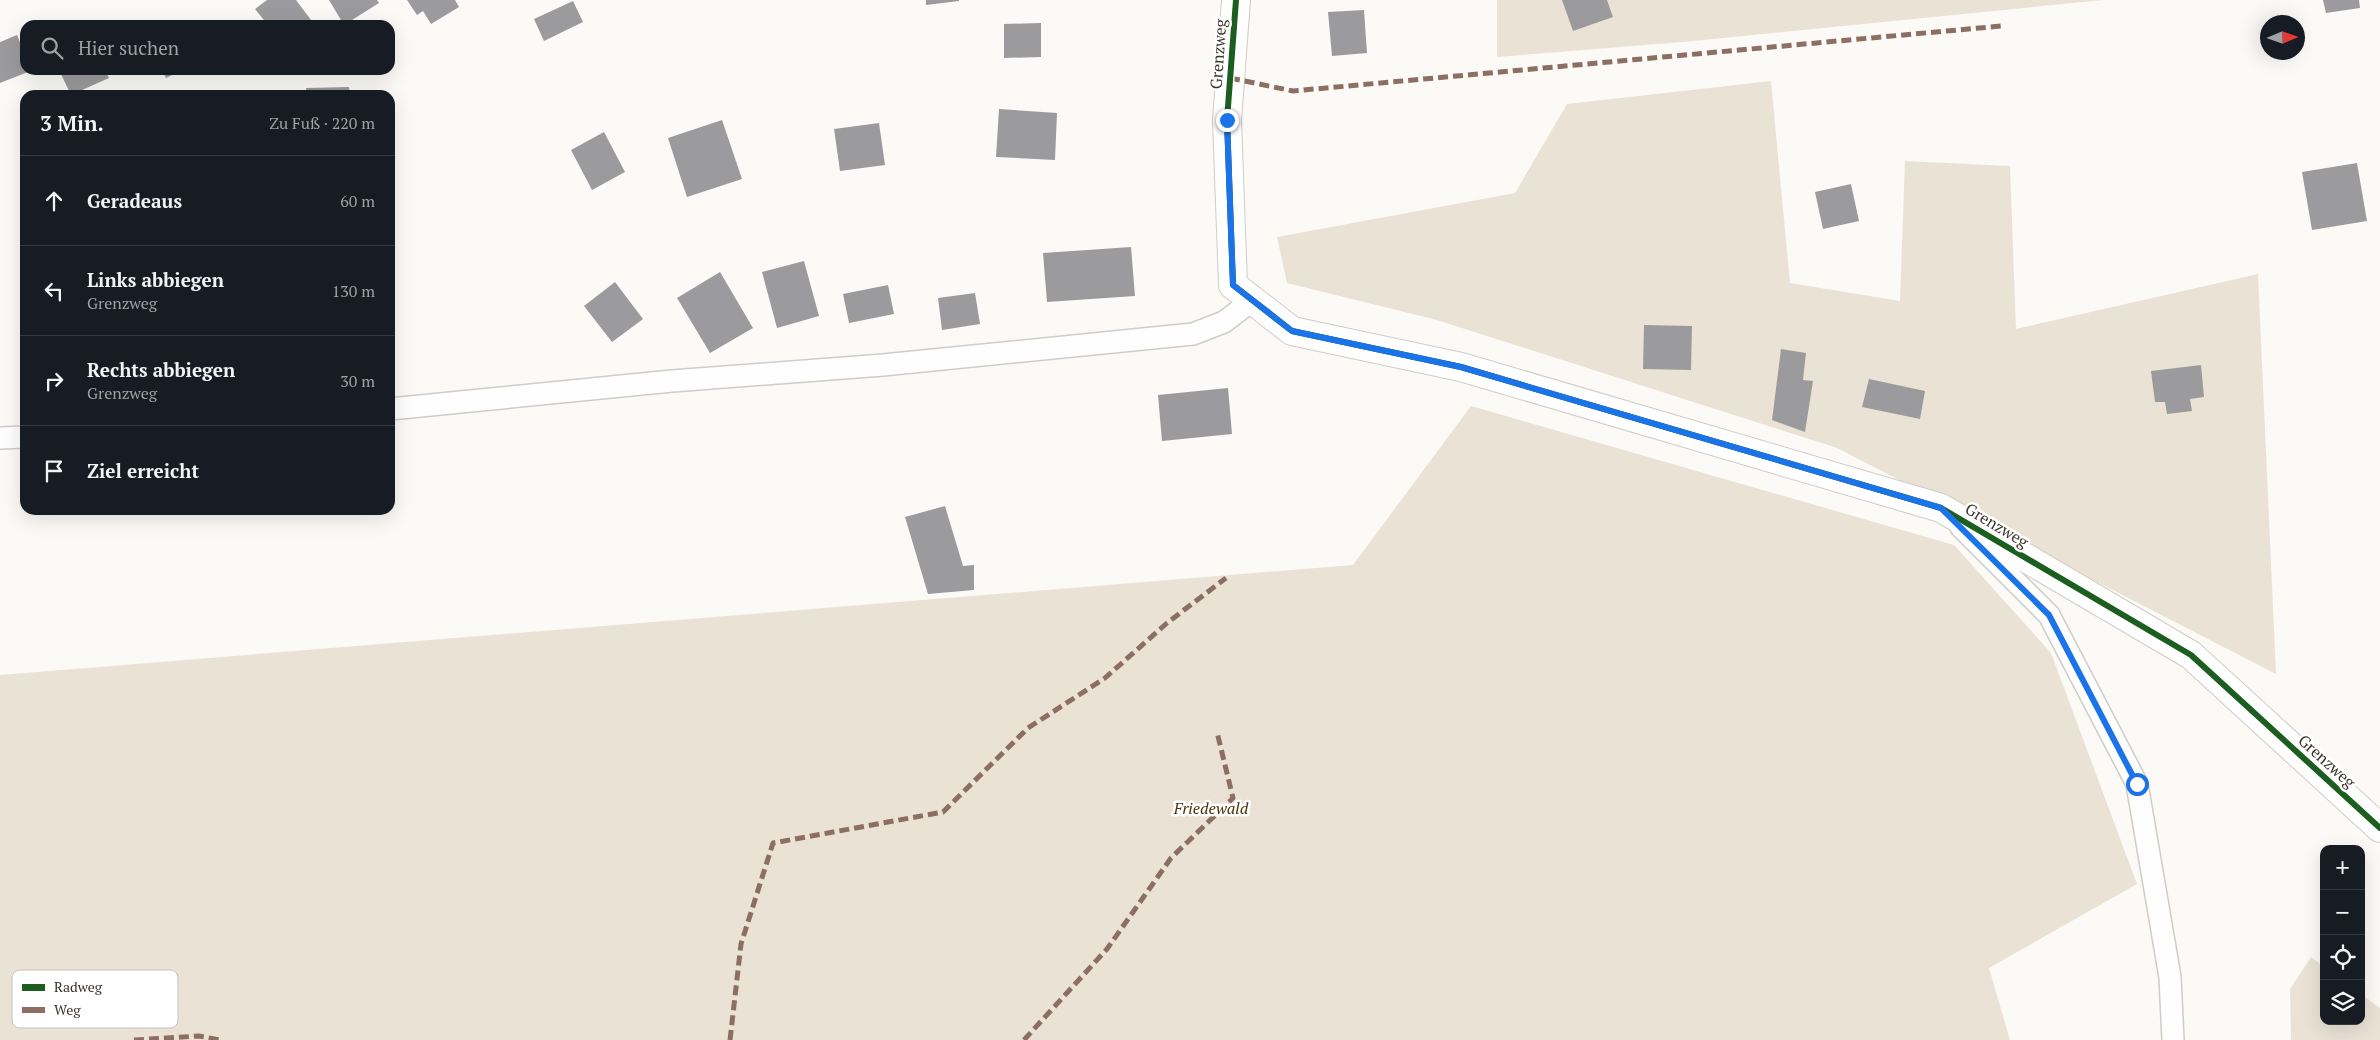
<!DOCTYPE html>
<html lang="de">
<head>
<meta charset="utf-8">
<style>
  body { margin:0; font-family:"PT Serif",serif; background:#242831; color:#f1f3f6 }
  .controls { position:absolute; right:15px; bottom:15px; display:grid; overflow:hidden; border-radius:10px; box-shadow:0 5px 20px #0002 }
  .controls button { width:45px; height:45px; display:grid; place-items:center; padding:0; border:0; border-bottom:1px solid #363941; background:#171b24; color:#f1f3f6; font:25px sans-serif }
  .compass { position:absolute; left:2260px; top:15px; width:45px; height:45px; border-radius:50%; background:#171b24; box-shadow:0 5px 20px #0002; rotate:88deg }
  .stop { position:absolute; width:15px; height:15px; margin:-11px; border:4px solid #1a73e8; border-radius:50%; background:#fff }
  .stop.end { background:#1a73e8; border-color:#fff; box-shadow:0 1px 5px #0008 }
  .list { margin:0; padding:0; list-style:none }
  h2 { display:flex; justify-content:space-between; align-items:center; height:65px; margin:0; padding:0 20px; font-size:21px }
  h2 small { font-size:16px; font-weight:400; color:#9ea1a6 }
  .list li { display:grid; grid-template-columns:32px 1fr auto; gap:15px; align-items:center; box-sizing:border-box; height:90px; padding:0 20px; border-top:1px solid #363941 }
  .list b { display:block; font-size:19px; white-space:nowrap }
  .list p { margin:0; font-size:16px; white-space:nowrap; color:#9ea1a6 }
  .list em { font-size:16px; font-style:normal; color:#9ea1a6 }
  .icon { flex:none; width:28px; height:28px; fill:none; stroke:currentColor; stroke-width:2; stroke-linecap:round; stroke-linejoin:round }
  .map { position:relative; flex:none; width:2380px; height:1040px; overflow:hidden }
  .search { position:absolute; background:#171b24; box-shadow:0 5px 20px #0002; left:20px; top:20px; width:375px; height:55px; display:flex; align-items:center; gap:12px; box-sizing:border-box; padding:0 18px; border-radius:15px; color:#9ea1a6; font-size:19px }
  .panel { position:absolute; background:#171b24; box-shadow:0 5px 20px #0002; left:20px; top:90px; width:375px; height:425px; border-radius:15px }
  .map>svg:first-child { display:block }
</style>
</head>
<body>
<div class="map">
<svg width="2380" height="1040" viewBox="0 0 2380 1040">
  <rect width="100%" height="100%" fill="#fcfaf7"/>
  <path fill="#eae2d5" d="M1497,0H2103L1683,42L1497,57Z
    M1771,81L1790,283L1900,301L1905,161L2010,166L2016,329L2258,274L2276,674L1837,448L1437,320L1287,283L1277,237L1515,193L1567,104Z
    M1471,406L1954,545L2051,653L2137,884L1989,968L2010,1040H0V675L1353,565Z
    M2311,957L2324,967V1021H2361V994L2380,1008V1040H2291L2290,989Z"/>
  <path fill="#9b9b9e" d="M267,0H296L311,20L304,25H268L255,9Z
    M329,0H377L379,3L344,25Z
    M407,0H455L459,7L431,24L423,11L417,15Z
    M926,0H959V1L926,5Z
    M1562,0H1607L1613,17L1573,31Z
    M2323,0H2359L2360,8L2326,13Z
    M573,1L583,22L544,41L534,19Z
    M1364,10L1367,53L1332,56L1328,12Z
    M1041,23V57L1004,58V24Z
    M17,35L25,54V70H33L0,83V42Z
    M59,70H105L109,78L71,95Z
    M162,70H182L166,78Z
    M349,87L350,95H307L306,88Z
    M999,109L1057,113L1055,160L996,157Z
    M722,120L742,179L687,197L668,138Z
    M879,123L885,165L840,171L834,129Z
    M604,132L625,172L592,190L571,150Z
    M2357,163L2367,221L2312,230L2302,172Z
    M1851,184L1859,221L1823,229L1815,192Z
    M1131,247L1135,296L1047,302L1043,253Z
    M804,261L819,316L777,328L762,272Z
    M720,272L753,328L710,353L677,298Z
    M615,282L643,319L612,342L584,306Z
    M888,285L894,314L849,323L843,294Z
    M975,293L980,324L942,330L938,298Z
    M1644,325L1692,326L1691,370L1643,369Z
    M1781,349L1806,353L1803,380L1813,381L1805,432L1772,420Z
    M2201,365L2204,397L2190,399L2192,411L2167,414L2165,402H2155L2151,371Z
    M1869,379L1925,391L1920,419L1862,407Z
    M1228,388L1232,434L1162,441L1158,395Z
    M945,506L963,566L974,565V590L928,594L905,517Z"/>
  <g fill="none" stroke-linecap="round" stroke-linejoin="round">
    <defs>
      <path id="service" d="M390,409L672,381L883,365L1193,334L1224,322L1253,300
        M0,438L25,437
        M1961,527L2049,615L2137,784L2170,977L2173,1040"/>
      <path id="minor" d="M1236,0L1227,120L1233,285L1292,331L1461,367L1941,508L2191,655L2380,828"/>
    </defs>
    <use href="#service" stroke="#d0ccc6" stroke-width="24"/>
    <use href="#minor" stroke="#d0ccc6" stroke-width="30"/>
    <use href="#service" stroke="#fffefe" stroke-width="21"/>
    <use href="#minor" stroke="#fffefe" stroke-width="28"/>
    <path stroke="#8d6e63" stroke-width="5" stroke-dasharray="10 5" stroke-linecap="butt" d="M1230,78L1293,91L2001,26
      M134,1040L199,1036L220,1040
      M730,1040L741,944L773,843L943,812L1028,728L1105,678L1167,623L1226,578
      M1024,1040L1107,949L1171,858L1233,798L1217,732"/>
    <defs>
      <path id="cycleway" d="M1236,0L1227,120L1233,285L1292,331L1461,367L1941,508L2191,655L2380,828"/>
    </defs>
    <use href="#cycleway" stroke="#fff" stroke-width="9"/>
    <use href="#cycleway" stroke="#1b5e20" stroke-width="6"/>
  </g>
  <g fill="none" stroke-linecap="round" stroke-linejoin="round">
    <path stroke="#1a73e8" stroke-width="6" d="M1227,120L1233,285L1292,331L1461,367L1941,508L2049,615L2137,784"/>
  </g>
  <g text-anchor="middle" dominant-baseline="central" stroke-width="5" stroke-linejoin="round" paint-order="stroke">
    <g font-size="16" fill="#3a3329" stroke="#fff">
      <text transform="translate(1218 54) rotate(-86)">Grenzweg</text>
      <text transform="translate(1997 525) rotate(31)">Grenzweg</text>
      <text transform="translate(2327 761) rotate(42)">Grenzweg</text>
    </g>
    <g font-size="16" font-style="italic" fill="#4a340d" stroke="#fff">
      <text x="1211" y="808">Friedewald</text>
    </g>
  </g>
  <rect x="12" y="970" width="166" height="58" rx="8" fill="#fff" stroke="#c4c2bf" stroke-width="1"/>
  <rect x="22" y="984" width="23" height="7" fill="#1b5e20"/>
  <rect x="22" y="1007" width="23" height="6" fill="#8d6e63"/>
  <g font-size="14" fill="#3a3329">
    <text x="54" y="992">Radweg</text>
    <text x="54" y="1015">Weg</text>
  </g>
</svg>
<div class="controls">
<button>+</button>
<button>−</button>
<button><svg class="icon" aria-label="locate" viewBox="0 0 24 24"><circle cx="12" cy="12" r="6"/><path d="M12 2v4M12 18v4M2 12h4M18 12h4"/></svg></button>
<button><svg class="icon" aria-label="layers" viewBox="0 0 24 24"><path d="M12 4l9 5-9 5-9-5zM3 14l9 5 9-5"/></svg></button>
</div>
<svg class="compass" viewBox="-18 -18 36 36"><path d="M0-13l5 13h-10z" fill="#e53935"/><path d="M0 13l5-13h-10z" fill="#9ea1a6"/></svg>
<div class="stop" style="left:2137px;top:784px"></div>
<div class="stop end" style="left:1227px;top:120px"></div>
<div class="search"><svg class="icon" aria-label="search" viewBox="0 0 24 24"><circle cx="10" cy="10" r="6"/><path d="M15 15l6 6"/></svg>Hier suchen</div>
<section class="panel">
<h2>3 Min.<small>Zu Fuß · 220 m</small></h2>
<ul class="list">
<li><svg class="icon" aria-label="ahead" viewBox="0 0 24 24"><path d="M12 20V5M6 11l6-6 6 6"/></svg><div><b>Geradeaus</b></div><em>60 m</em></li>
<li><svg class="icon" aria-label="left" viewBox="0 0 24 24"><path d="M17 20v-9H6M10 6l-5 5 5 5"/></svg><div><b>Links abbiegen</b><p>Grenzweg</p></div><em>130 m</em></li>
<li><svg class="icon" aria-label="right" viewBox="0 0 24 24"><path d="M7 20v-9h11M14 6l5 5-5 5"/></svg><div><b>Rechts abbiegen</b><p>Grenzweg</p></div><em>30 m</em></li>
<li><svg class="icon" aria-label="arrive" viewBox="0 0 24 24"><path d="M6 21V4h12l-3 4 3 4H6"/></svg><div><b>Ziel erreicht</b></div></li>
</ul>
</section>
</div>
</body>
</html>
